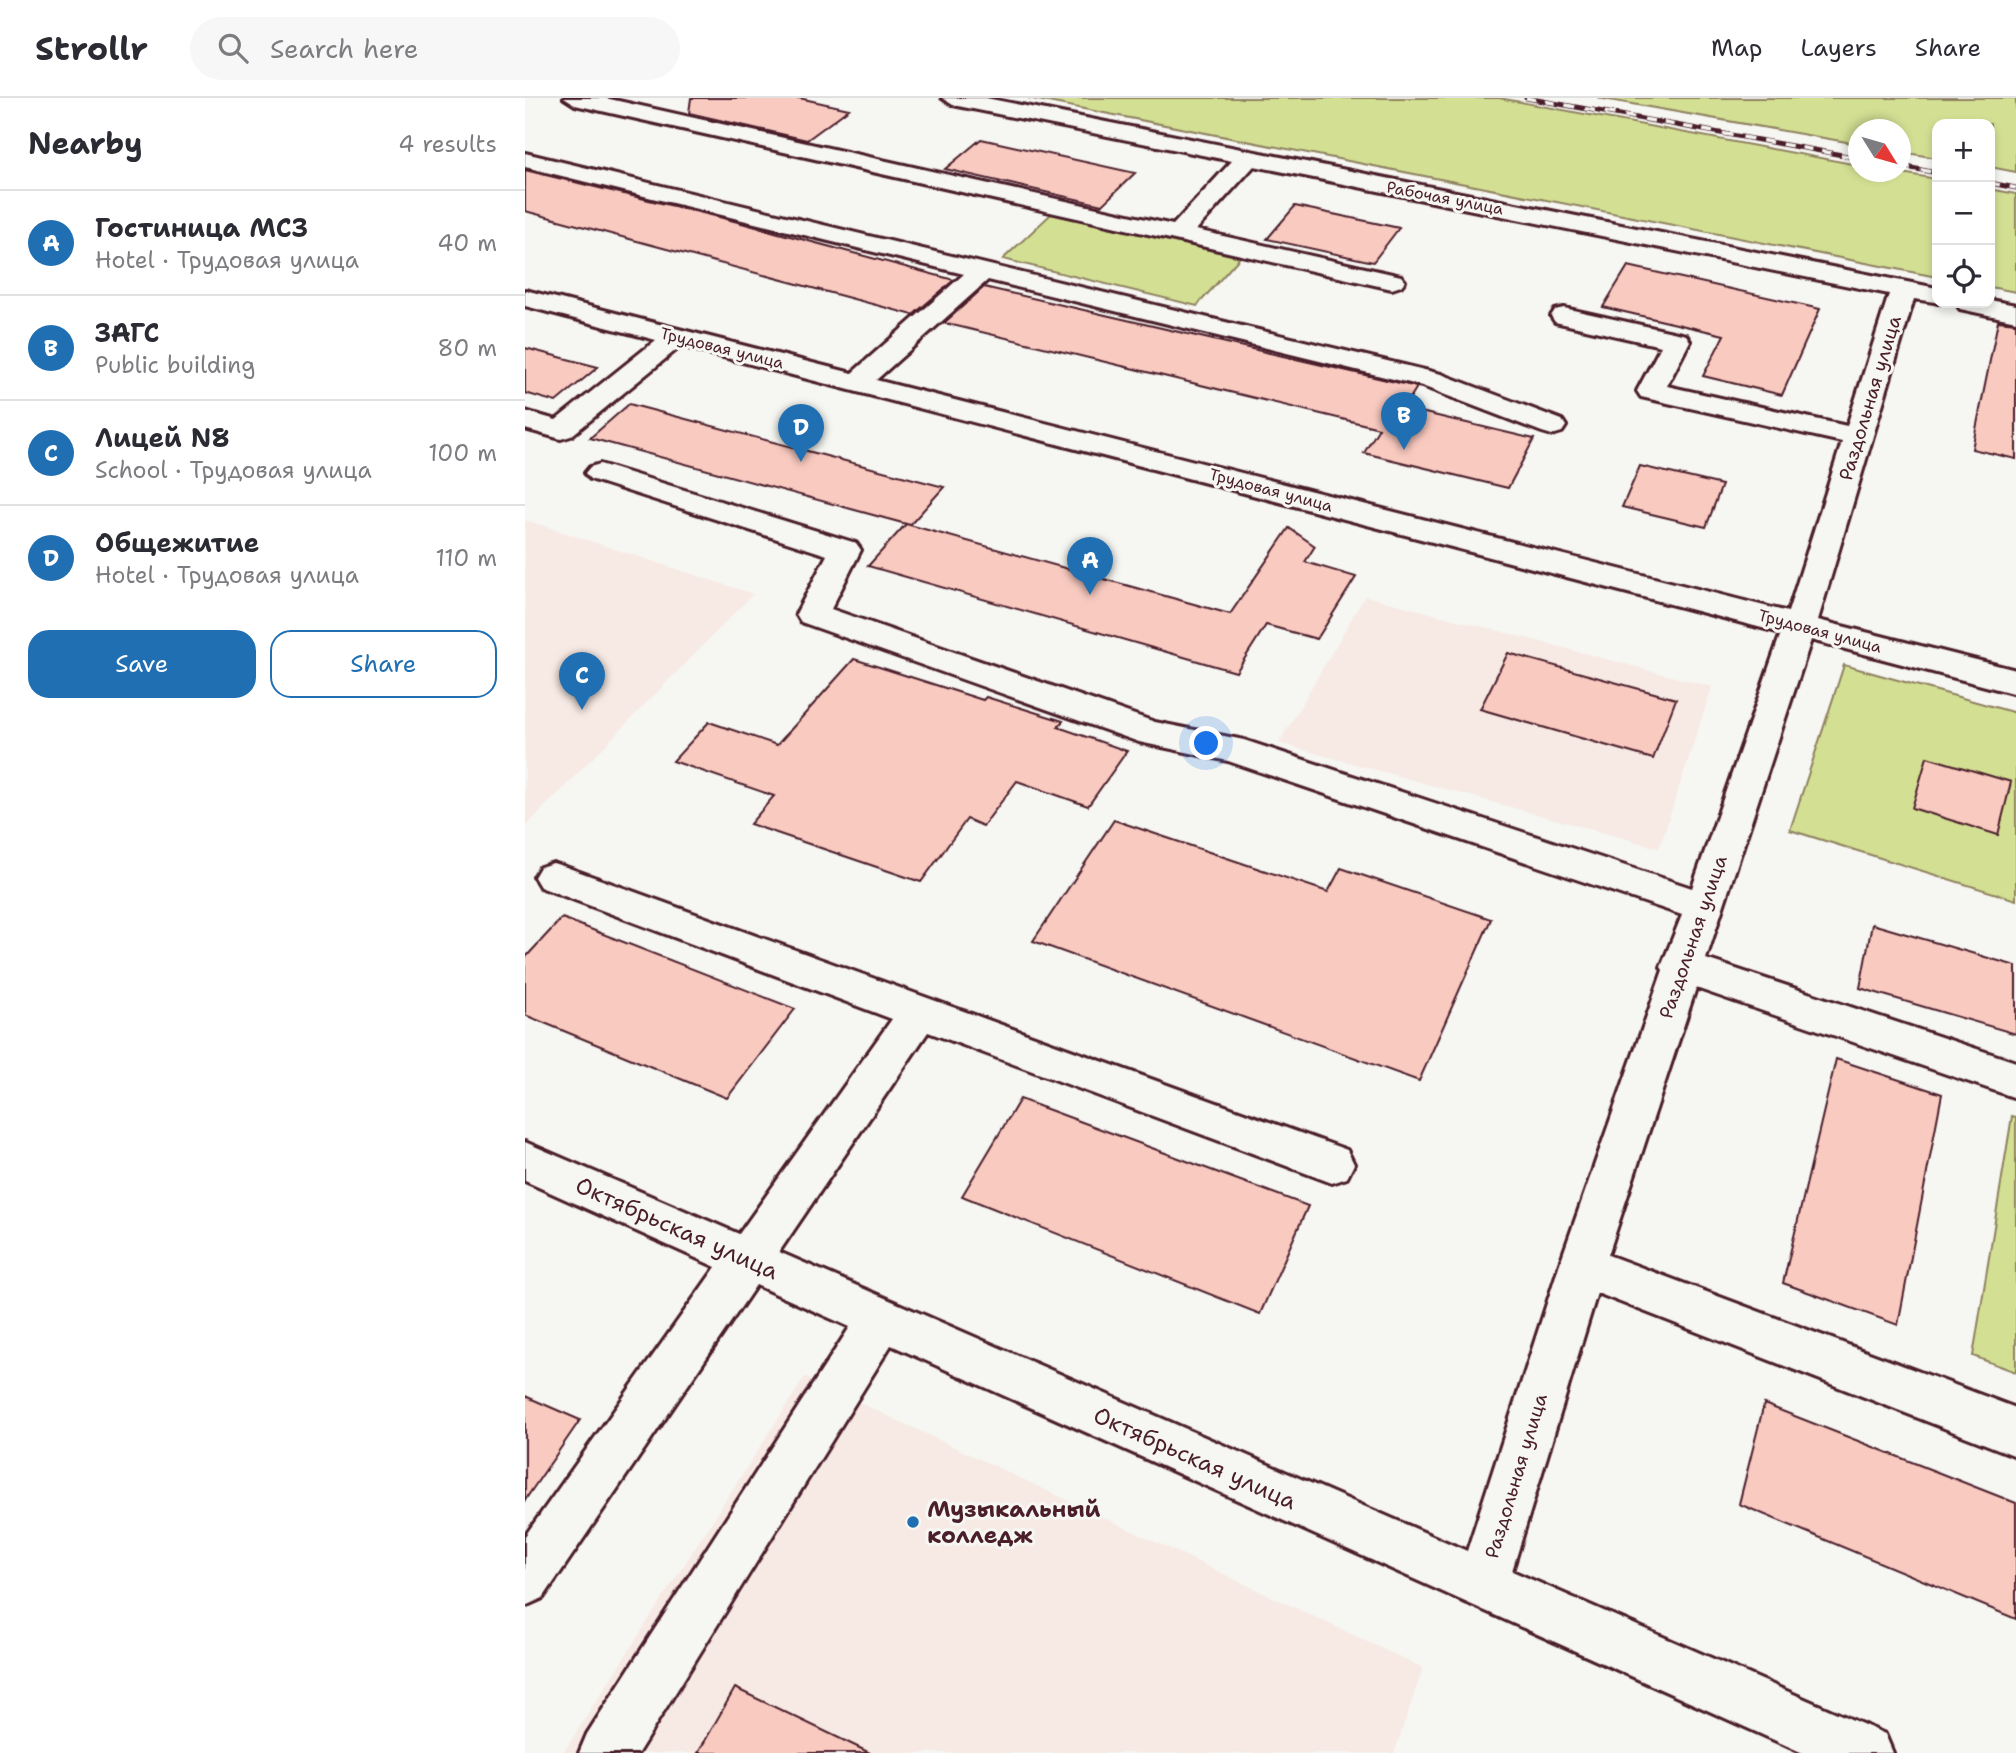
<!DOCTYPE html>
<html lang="en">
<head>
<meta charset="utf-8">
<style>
  body { margin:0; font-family:"Shantell Sans",sans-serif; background:#f7f7f7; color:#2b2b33 }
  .controls { position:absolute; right:21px; top:21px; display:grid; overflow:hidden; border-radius:14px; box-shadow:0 4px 10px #0003 }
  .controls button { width:63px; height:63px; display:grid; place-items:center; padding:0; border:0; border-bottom:2px solid #e1e1e2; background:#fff; color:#2b2b33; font:35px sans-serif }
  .compass { position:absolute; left:1323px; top:21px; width:63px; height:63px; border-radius:50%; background:#fff; box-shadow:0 4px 10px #0003; rotate:127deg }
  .you { position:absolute; left:682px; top:646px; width:24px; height:24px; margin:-18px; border:5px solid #fff; border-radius:50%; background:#1a73e8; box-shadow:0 0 0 10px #1a73e833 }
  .badge { display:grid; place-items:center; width:46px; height:46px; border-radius:50%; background:#1f6fb2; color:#fff; font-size:23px; font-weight:700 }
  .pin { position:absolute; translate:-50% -58px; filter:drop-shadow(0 2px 4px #0008) }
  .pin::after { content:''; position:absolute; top:37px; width:24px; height:21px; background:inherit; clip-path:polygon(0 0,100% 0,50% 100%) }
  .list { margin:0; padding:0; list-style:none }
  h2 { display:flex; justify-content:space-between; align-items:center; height:91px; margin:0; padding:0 28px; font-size:30px }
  h2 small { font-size:23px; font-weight:400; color:#7c7c81 }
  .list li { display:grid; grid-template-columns:46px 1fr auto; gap:21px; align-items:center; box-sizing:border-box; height:105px; padding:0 28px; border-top:2px solid #e1e1e2 }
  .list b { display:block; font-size:26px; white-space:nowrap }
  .list p { margin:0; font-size:23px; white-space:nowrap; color:#7c7c81 }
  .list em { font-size:23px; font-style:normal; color:#7c7c81 }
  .actions { display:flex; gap:14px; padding:21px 28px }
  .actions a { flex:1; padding:16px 0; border:2px solid #1f6fb2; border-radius:21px; text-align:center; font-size:24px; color:#1f6fb2 }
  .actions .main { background:#1f6fb2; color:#fff }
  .icon { flex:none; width:38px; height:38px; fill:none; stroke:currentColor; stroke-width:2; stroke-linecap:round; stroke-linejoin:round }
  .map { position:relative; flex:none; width:1491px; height:1655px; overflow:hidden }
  header { display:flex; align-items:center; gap:42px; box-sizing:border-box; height:98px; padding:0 35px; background:#fff; border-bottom:2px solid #e1e1e2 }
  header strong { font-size:33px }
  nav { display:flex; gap:38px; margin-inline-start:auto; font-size:24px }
  .search { width:490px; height:63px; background:#f7f7f7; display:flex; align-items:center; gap:18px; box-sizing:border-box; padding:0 24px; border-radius:38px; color:#7c7c81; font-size:26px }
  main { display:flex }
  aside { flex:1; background:#fff }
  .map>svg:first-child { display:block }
</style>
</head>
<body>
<header>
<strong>Strollr</strong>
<div class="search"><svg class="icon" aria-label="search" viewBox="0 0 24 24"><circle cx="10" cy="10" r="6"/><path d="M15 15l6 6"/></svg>Search here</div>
<nav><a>Map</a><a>Layers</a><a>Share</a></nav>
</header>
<main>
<aside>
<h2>Nearby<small>4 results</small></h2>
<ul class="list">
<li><span class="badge">A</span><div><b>Гостиница МСЗ</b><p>Hotel · Трудовая улица</p></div><em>40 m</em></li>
<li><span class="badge">B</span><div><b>ЗАГС</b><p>Public building</p></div><em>80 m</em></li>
<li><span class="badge">C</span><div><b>Лицей N8</b><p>School · Трудовая улица</p></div><em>100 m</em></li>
<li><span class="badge">D</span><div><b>Общежитие</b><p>Hotel · Трудовая улица</p></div><em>110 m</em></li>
</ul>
<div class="actions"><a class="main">Save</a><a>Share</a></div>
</aside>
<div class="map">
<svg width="1491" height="1655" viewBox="0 0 1491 1655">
  <rect width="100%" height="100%" fill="#f6f6f2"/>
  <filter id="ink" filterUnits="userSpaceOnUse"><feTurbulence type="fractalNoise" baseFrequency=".0143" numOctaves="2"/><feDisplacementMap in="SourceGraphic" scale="14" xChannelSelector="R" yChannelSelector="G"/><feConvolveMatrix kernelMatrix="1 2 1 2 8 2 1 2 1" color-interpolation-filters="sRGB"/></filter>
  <g filter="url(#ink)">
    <path fill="#f7e9e3" d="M0,422L228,496L0,729Z
      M840,498L1187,589L1134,750L754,645Z
      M280,1279L898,1570L869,1655H38Z"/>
    <path fill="#d3e093" stroke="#8e805f" stroke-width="2" d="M503,0H974L1333,67L1334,74H1371L1412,81V179Z
      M1073,0H1491V74L1465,69V26H1412V60L1376,54V32H1334L1333,46Z
      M1465,91L1491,96V194L1465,189Z
      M526,116L715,159L672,208L478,161Z
      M1319,567L1491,615V802L1265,732Z
      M1487,1018L1491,1019V1274L1448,1258Z"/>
    <path fill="#f9cac0" stroke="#4a1f2b" stroke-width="2" d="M166,0H274L324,11L282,42L164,15Z
      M456,41L610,75L577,107L420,71Z
      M0,72L194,119L429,182L388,217L0,113Z
      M770,108L874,130L848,164L742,141Z
      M1103,168L1295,211L1257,297L1178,278L1199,237L1078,209Z
      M459,189L892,289L879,310L1009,341L983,390L839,355L854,330L419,225Z
      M1473,223L1491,225V361L1447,351Z
      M0,250L73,269L31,304L0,295Z
      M104,306L290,355L419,389L385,427L65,340Z
      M1115,368L1197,387L1181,429L1097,409Z
      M381,426L705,516L764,430L790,448L780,464L831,479L792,541L741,527L711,574L343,468Z
      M983,555L1151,601L1128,661L955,611Z
      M329,561L458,602L461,599L538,623L533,629L602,653L563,708L492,683L458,728L442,721L396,784L225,726L249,698L148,663L184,624L252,647Z
      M1402,659L1486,684L1473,737L1387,710Z
      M589,722L803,794L816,770L966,821L894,983L508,843Z
      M37,820L270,911L202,1000L0,917V860Z
      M1347,826L1491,868V936L1335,890Z
      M1311,961L1417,996L1373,1227L1258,1185Z
      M495,1001L783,1108L735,1216L437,1098Z
      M0,1298L55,1322L0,1402Z
      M1239,1306L1491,1405V1521L1214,1406Z
      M210,1590L345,1655H173Z"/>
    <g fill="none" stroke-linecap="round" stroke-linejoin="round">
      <defs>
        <path id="minor" d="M39,0H80L648,127L707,63L428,7L417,0H461L1412,190V205H1416L1389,201L1293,522L1491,572V596L1286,542L1181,861L1491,964V1000L1171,890L1083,1157L1491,1310V1358L1072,1195L987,1473L1360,1636L1368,1655H1278L366,1247L113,1655H54L62,1636L325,1229L231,1187L18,1500L0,1508V1438L191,1169L0,1083V1044L214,1136L367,921L15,789L9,779L15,769L28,765L41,769L822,1052L829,1066L822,1080L807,1085L403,934L254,1154L942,1453L1034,1168L1138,872L1136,869L1157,817L703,663L614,644L276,524L271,516L302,457L65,381L60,375L65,369L75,366L85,369L331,445L336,452L306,511L630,624L719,642L1167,790L1256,535L156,248L46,338L36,341L0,331V313L31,322L131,242L0,208V192L327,275L439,176L0,69V55L916,276L1037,322L1041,328L1037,334L1027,337L1017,334L897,288L463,182L351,282L1263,514L1317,344L1116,299L1112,293L1136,248L1030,224L1026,218L1030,212L1039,210L1161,237L1165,243L1142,288L1322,328L1364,196L729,68L671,132L876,178L880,183L876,188L867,191L50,7Z
          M1465,202L1491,207V223L1435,211L1431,205H1465Z"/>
      </defs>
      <use href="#minor" stroke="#4a1f2b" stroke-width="6"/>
      <use href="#minor" fill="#f6f6f2" fill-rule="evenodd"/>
      <defs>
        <path id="rail" d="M1001,0L1334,60
          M1376,68L1412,75
          M1465,85L1491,90"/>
      </defs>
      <use href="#rail" stroke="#4a1f2b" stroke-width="5"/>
      <use href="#rail" stroke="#f6f6f2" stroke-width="3.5" stroke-dasharray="10" stroke-linecap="butt"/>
    </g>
  </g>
  <circle fill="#1f6fb2" stroke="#f6f6f2" stroke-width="2.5" cx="388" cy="1424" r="7"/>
  <g text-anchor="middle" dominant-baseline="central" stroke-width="6" stroke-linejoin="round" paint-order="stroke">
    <g font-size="16" fill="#4a1f2b" stroke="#f6f6f2">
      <text transform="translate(920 100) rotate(11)">Рабочая улица</text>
      <text transform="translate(197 250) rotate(14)">Трудовая улица</text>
      <text transform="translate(746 392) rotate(15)">Трудовая улица</text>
      <text transform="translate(1295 533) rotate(15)">Трудовая улица</text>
    </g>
    <g font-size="19" fill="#4a1f2b" stroke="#f6f6f2">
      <text transform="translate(1345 300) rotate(-73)">Раздольная улица</text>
      <text transform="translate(1168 839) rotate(-71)">Раздольная улица</text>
      <text transform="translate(991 1378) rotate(-73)">Раздольная улица</text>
    </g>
    <g font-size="23" fill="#4a1f2b" stroke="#f6f6f2">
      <text transform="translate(152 1130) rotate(24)">Октябрьская улица</text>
      <text transform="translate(670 1360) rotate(24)">Октябрьская улица</text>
    </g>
    <g font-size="23" font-weight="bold" fill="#4a1f2b" stroke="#f6f6f2" text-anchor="start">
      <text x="402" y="1411">Музыкальный<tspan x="402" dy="26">колледж</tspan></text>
    </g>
  </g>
</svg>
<div class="controls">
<button>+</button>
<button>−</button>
<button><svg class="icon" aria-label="locate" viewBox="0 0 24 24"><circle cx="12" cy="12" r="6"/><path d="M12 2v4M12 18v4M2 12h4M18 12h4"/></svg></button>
</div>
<svg class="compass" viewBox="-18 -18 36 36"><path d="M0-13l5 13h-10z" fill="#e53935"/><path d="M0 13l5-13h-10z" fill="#7c7c81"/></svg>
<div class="you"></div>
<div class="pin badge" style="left:565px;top:497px">A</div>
<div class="pin badge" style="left:879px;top:352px">B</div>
<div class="pin badge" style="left:57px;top:612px">C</div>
<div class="pin badge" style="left:276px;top:364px">D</div>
</div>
</main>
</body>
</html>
